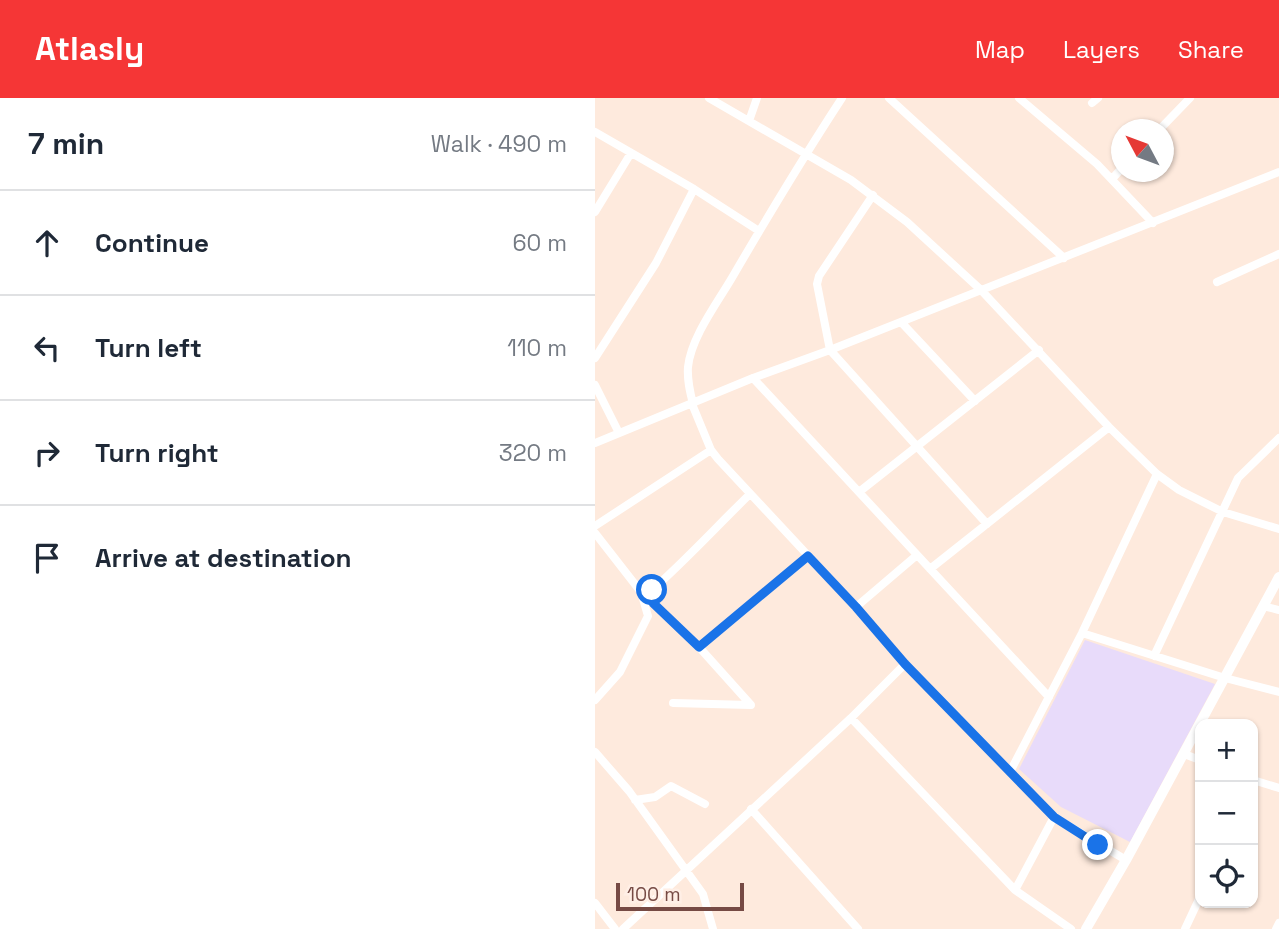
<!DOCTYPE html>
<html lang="en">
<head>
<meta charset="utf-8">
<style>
  body { margin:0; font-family:"Space Grotesk",sans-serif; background:#f2f2f3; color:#1f2937 }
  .controls { position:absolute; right:21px; bottom:21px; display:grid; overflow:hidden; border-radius:14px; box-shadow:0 2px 5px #0004 }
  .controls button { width:63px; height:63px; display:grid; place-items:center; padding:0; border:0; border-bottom:2px solid #e0e1e3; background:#fff; color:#1f2937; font:35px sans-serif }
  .compass { position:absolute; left:516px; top:21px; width:63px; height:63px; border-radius:50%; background:#fff; box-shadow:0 2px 5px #0004; rotate:311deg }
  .scale { position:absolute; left:21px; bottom:18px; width:128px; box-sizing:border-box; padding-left:7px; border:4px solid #764a44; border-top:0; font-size:19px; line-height:24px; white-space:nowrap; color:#764a44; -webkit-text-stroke:5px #ffefe6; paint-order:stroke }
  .stop { position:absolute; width:21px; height:21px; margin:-16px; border:5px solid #1a73e8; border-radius:50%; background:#fff }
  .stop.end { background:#1a73e8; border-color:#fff; box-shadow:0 2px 7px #0008 }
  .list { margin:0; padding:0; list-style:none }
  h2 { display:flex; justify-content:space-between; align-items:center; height:91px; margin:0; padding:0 28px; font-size:30px }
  h2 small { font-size:23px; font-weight:400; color:#747a83 }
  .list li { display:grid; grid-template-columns:46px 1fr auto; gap:21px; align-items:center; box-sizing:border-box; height:105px; padding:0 28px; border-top:2px solid #e0e1e3 }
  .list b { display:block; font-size:26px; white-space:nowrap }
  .list em { font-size:23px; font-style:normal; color:#747a83 }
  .icon { flex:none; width:38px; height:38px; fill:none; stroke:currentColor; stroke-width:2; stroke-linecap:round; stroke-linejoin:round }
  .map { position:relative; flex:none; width:684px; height:831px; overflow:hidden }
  header { display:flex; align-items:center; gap:42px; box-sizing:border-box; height:98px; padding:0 35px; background:#f53636; color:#fff }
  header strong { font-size:33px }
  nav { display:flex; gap:38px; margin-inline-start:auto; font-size:24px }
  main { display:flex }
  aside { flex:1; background:#fff }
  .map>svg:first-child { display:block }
</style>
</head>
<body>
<header>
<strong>Atlasly</strong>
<nav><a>Map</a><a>Layers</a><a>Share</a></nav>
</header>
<main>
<aside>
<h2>7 min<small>Walk · 490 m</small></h2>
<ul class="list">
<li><svg class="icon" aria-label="ahead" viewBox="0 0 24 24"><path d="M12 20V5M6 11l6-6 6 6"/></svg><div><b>Continue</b></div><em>60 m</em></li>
<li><svg class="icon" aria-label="left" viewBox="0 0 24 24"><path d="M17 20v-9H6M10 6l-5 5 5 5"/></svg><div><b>Turn left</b></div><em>110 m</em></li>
<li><svg class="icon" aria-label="right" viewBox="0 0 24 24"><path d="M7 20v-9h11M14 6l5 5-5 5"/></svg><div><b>Turn right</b></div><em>320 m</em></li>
<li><svg class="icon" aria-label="arrive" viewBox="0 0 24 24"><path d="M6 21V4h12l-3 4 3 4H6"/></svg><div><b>Arrive at destination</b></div></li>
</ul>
</aside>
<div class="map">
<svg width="684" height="831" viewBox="0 0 684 831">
  <rect width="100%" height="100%" fill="#feeadd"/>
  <path fill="#e8dbfa" d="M490,542L620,586L535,744L466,709L424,671Z"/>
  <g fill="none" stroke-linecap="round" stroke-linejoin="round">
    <path stroke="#fff" stroke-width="8" d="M114,0L256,82L312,124L386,192L514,329L562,376L584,392L628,414L684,431
      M294,0L469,160
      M424,0L502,66L558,125
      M497,5L503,0
      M154,23L162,0
      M564,32L595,0
      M0,34L99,91L164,133
      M517,81L526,71
      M278,97L224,178L222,186L235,252L392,426
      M0,114L36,55
      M622,184L684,156
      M306,224L380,303
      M0,260L61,165L99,91
      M158,280L454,599
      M0,287L24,335
      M97,306L116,352L123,361L261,509L310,566L459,719L531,762
      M98,306C95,294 92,282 93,269C96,239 123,204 138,178C173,118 209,58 247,0
      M0,345L158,280L235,252L684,74
      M264,394L444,252
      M0,428L116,352
      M0,435L46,494L53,518L25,574L0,602
      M335,471L514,329
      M57,492L58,505L104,549L213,458
      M52,493L57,492C91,462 122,428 155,396
      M668,508L684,512
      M261,509L322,457
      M487,535L630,580L684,594
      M559,558L643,380L684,340
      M78,605L156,607L104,549
      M256,620L310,566
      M0,654L34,693L108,796L118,831
      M589,656L605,662
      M416,672L487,535L562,376
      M658,682L684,690
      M40,702L60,699L76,688L110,706
      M156,711L263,831
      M420,792L459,719
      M0,805L20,831
      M28,831L256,620L420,792L476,831
      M590,831L605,799
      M681,831L684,825"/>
    <path stroke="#fff" stroke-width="10" d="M491,831L531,762L684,479"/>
  </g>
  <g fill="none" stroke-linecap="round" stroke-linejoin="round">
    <path stroke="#1a73e8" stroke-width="9" d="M57,492L58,505L104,549L213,458L261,509L310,566L459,719L503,747"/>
  </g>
</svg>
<div class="controls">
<button>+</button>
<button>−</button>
<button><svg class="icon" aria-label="locate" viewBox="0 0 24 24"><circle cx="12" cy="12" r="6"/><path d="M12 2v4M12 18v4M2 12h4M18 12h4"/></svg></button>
</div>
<svg class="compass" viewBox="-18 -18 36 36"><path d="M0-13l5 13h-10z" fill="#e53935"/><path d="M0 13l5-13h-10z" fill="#747a83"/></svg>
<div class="scale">100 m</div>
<div class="stop" style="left:57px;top:492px"></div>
<div class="stop end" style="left:503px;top:747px"></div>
</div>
</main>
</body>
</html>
